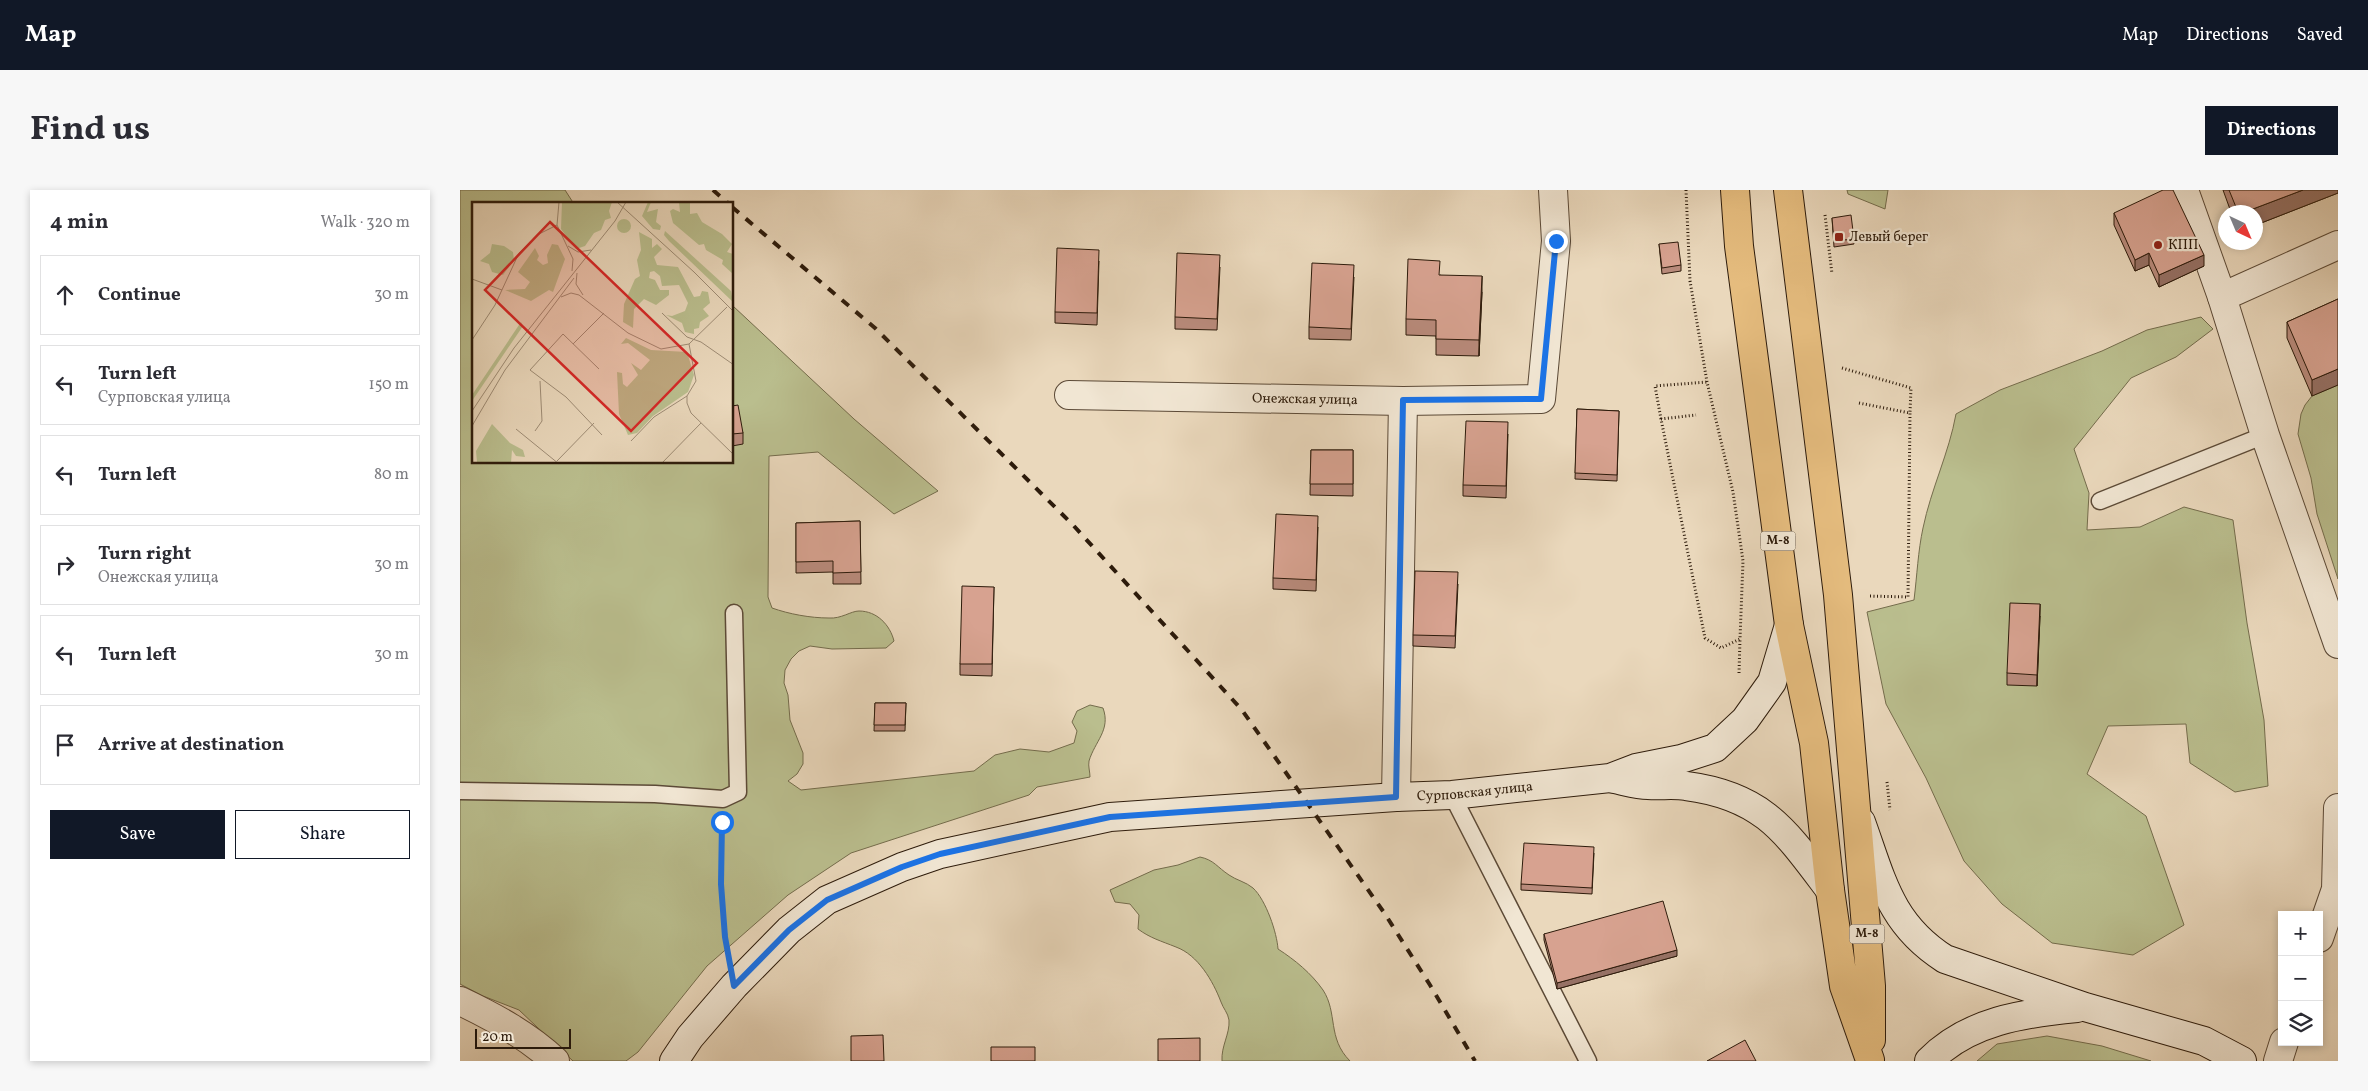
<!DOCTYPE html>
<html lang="en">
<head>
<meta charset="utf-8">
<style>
  body { margin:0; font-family:Vollkorn,serif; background:#f7f7f7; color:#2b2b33 }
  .controls { position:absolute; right:15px; bottom:15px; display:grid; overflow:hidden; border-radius:0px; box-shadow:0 2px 8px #0003 }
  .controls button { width:45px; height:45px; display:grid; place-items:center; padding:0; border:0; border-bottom:1px solid #e1e1e2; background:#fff; color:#2b2b33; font:25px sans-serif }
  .compass { position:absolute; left:1758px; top:15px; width:45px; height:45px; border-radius:50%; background:#fff; box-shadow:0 2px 8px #0003; rotate:136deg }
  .scale { position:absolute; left:15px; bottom:12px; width:96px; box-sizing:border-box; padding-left:5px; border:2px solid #2d1b0b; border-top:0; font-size:14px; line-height:18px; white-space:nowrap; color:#2d1b0b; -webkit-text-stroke:4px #f1e6d3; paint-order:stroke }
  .stop { position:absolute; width:15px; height:15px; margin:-11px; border:4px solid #1a73e8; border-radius:50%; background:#fff }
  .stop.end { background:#1a73e8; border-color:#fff; box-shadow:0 1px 5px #0008 }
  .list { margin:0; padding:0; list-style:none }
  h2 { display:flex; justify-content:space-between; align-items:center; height:65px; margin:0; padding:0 20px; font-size:21px }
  h2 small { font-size:16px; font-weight:400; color:#7c7c81 }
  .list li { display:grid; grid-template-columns:32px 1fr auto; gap:15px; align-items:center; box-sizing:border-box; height:80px; margin:0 10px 10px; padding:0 10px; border:1px solid #e1e1e2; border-radius:0px }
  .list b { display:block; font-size:19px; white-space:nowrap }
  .list p { margin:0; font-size:16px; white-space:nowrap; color:#7c7c81 }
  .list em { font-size:16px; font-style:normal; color:#7c7c81 }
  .actions { display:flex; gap:10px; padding:15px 20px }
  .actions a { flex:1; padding:11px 0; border:1px solid #111827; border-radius:0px; text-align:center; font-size:18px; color:#111827 }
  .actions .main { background:#111827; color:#fff }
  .icon { flex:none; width:28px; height:28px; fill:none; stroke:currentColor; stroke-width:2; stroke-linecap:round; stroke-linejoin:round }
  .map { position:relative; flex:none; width:1878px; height:871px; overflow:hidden; border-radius:0px }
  header { display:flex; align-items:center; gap:30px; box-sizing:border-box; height:70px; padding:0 25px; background:#111827; color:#fff }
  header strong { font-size:24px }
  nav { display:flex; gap:28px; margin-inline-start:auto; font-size:18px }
  .intro { display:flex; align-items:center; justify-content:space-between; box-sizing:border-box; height:120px; padding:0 30px }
  h1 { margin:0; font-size:35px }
  .button { padding:12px 22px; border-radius:0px; background:#111827; color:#fff; font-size:18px; font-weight:700 }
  main { display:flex; gap:30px; padding:0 30px }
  aside { flex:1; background:#fff; border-radius:0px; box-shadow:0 2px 8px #0003 }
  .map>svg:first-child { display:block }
</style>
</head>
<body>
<header>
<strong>Map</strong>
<nav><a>Map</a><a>Directions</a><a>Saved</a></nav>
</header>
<div class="intro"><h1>Find us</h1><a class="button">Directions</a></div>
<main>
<aside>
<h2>4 min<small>Walk · 320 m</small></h2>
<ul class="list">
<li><svg class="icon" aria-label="ahead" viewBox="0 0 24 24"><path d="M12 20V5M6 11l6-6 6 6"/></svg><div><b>Continue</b></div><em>30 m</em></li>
<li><svg class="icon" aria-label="left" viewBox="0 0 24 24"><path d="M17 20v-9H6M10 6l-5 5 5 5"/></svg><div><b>Turn left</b><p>Сурповская улица</p></div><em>150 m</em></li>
<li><svg class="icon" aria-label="left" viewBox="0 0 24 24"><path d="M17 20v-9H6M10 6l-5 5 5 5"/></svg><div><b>Turn left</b></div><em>80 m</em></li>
<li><svg class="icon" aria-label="right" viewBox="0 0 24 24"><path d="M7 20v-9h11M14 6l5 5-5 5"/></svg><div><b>Turn right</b><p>Онежская улица</p></div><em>30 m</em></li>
<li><svg class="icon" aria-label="left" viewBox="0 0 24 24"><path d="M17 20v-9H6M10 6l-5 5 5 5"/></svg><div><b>Turn left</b></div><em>30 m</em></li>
<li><svg class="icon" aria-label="arrive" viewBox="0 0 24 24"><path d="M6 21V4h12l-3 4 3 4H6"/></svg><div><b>Arrive at destination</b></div></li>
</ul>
<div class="actions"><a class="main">Save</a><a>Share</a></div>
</aside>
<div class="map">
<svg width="1878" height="871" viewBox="0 0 1878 871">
  <rect width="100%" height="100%" fill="#ead8bc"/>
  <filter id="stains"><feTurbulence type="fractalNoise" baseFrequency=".004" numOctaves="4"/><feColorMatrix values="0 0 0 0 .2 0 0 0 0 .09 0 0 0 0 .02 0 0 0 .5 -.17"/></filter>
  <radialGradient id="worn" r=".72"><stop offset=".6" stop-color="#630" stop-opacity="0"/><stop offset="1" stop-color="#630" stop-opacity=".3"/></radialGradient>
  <path fill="#babe8e" stroke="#746c4c" d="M0,0H105L114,14H14V272H272L273,116L394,229L478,301L434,324L358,262L309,266L308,407L312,418C329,424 350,428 369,428C381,429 391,421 399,421C417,421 430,435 434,451L426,458L372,459L350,456L339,461L331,469L325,480L324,493L328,505L330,530L343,563V574L337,584L328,591L341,600L514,581L535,565L560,559L589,562L614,553L617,541L612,532L617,521L630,515L643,518C651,540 635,551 629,571C628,576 630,582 630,587L577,597L569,605L391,663L328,705L247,776L178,862L166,871H113L59,820L23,806L0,794Z
    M1387,0H1428L1425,19L1388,4Z
    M1741,127L1753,139L1716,167L1671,188L1614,259L1629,303L1627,340L1680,337L1724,317L1773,330L1787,433L1804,530L1808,596L1775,602L1730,573L1726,534L1648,536L1627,584L1686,626L1724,735L1673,765L1592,753L1542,714L1504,671L1466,588L1426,514L1407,422L1454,410C1457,386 1458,361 1463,338C1471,299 1489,263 1496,224L1540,200L1642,161L1687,140Z
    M1878,195V389L1857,324L1851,288L1838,244L1841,224L1845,215L1852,206Z
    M740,667C754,670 757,677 769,685C776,690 786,692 793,698C806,710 817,743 818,759C835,770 851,783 863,800C878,823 867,848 890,871H762C761,856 770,844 769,830C768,823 763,818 761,812C753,791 738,765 716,757C701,751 690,748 678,739L679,725L670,714L655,712L650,700L694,680L718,675Z
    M1587,846L1642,856L1691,871H1517L1537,854Z"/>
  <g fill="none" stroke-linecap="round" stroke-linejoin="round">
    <defs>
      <path id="lane" d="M1640,311L1805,245
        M0,601L195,604L263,609L278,602L274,423
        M992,605L1128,871"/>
      <g id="street">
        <path d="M1724,0L1762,107L1805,245L1878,454"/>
        <path d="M1762,107L1878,55"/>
        <path id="s1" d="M609,205L943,211L1081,209L1096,51L1093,0"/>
        <path d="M936,607L943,211"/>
        <path d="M1859,748L1876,699L1878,618"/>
        <path d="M0,811C34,827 67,845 95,871"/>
        <path d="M1818,871L1824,852"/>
      </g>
      <g id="secondary">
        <path d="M1154,589C1165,591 1176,595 1188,595C1200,596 1214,594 1226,596C1304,606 1326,642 1370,700"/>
        <path d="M1401,632C1422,690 1430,734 1485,769L1625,817L1744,851L1782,871"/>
        <path id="s2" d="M214,871L230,847L274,796L329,740L367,710L442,677L480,664L650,627L936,607L992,605L1150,588L1176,578L1221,569L1255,558L1285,530L1312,492L1329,435"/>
        <path d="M1469,871C1508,831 1564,823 1617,818"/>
      </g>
      <path id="primary" d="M1275,0L1279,56L1329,435L1354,553L1370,700L1384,796L1410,870
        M1328,0L1378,405L1411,796V850"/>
    </defs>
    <use href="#lane" stroke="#5c4a37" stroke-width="19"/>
    <use href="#street" stroke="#5c4a37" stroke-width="30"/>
    <use href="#secondary" stroke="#2d1b0b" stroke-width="30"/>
    <use href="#primary" stroke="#2d1b0b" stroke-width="30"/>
    <path stroke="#2d1b0b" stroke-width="3" stroke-dasharray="1 2.5" stroke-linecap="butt" d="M1226,0L1230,91L1247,192L1273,302L1283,371L1280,449L1261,458L1245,448L1201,229L1236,225
      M1365,25L1372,84
      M1382,178L1451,198L1450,223
      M1399,213L1450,223L1448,407L1408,406
      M1201,229L1195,196L1247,192
      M1279,483L1280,449
      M1427,592L1430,620
      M262,632L261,694L267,758"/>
    <use href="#lane" stroke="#f1e6d3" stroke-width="16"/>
    <use href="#street" stroke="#f1e6d3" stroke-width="28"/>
    <use href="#secondary" stroke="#f1e6d3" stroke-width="28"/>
    <use href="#primary" stroke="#e5bc7e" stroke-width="28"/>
    <path stroke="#2d1b0b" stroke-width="4" stroke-dasharray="9 9" stroke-linecap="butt" d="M253,0L269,14
      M272,17L415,138L613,335L782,520L925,724L970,795L1015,871"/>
  </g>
  <path fill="#b98b7c" stroke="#2d1b0b" d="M1763,0H1878V3L1796,35V22H1771Z
    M1654,23L1744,76L1699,97L1689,75L1675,81L1654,35Z
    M1372,28L1394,49V54L1374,57Z
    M1199,54L1221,75V81L1202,84Z
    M639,71L637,135L595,133V122Z
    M760,77L757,140L715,139V127Z
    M980,85L1022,102L1019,166L976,165V146L946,145V129Z
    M894,87L891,150L849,149V137Z
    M1878,109L1852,206L1827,148V132Z
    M272,216L283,243V254L272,256Z
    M1117,219L1159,221L1157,291L1115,289Z
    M1048,244L1046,308L1003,306V295Z
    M851,260H893V306L850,305Z
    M400,331L401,394H373V382L336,383V333Z
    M858,337L856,401L813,399V388Z
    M998,394L995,458L953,456V445Z
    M534,397L532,486L500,485V474Z
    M1580,426L1577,496L1547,495V483Z
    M415,513H446L445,541H414Z
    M1134,663L1132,704L1061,700V694Z
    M1084,744L1217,766L1097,799L1084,750Z"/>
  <path fill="#967165" stroke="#2d1b0b" d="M1843,0H1878V3L1796,35V22H1785Z
    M1689,63V75L1675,81V70Z
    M1744,65V76L1699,97V85Z
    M1022,86V102L1019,166V150Z
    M1878,179V195L1852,206V190Z
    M1580,414V426L1577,496V485Z
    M1217,760V766L1097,799V793Z"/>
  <path fill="#d7a290" stroke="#2d1b0b" d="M1703,0H1713L1744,65L1699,85L1689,63L1675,70L1654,23Z
    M1769,0H1843L1785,22H1778Z
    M1391,25L1394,49L1374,51L1372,28Z
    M1218,52L1221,75L1202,78L1199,54Z
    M597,58L639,60L637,123L595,122Z
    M717,63L760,65L757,129L715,127Z
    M948,69L980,71L979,85L1022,86L1019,150L976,149V130L946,129Z
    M852,73L894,75L891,139L849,137Z
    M1878,109V179L1852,190L1827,132Z
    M278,215L283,243L272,244V216Z
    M1117,219L1159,221L1157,285L1115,283Z
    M1006,231L1048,232L1046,296L1003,295Z
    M851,260H893V294H850Z
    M816,324L858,326L856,390L813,388Z
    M400,331L401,382L373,383V371L336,372V333Z
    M955,381L998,382L995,446L953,445Z
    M502,396L534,397L532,474H500Z
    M1550,413L1580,414L1577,485L1547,483Z
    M415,513H446L445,535H414Z
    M1064,653L1134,657L1132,698L1061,694Z
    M1203,711L1217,760L1097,793L1084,744Z
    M423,845L424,871H391V846Z
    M740,848V871H698V849Z
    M1285,850L1296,871H1247Z
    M531,857H575V871H531Z"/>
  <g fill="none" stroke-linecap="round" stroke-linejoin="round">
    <path stroke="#1a73e8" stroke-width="6" d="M262,632L261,694L265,747L274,796L329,740L367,710L442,677L480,664L650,627L936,607L943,210L1081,209L1096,51"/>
  </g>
  <g fill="#8f2418" stroke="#f1e6d3" stroke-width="2">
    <rect x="1374" y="42" width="10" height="10" rx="2.5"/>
    <circle cx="1698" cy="55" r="5"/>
  </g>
  <g text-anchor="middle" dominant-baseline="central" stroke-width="4.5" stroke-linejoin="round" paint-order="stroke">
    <g fill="#f1e6d3" stroke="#685847" stroke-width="1">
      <rect x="1300.5" y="341.5" width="35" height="19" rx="4"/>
      <rect x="1389.5" y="734.5" width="35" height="19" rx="4"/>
    </g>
    <g font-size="12" font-weight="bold" fill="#2d1b0b">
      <text x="1318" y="351">М-8</text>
      <text x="1407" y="744">М-8</text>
    </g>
    <g font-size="14" fill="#2d1b0b" stroke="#f1e6d3" text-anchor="start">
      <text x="1389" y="47">Левый берег</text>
      <text x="1708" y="55">КПП</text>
    </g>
    <g font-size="14" fill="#2d1b0b" stroke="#f1e6d3">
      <text stroke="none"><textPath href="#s1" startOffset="236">Онежская улица</textPath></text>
      <text stroke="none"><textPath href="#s2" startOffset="885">Сурповская улица</textPath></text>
    </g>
  </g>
  <g transform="translate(12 12)">
    <rect width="261" height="261" fill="#ead8bc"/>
    <path d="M90,0H140L137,9L139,16L133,18L129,28L122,31L113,44L104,47L89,27ZM176,0H179L175,10L186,7L184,20L189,24L188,28L181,27L170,14ZM207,0H218V12L225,11L230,20L250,32L260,42L255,50L261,52V72L250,62L251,58L234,48L232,42L227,43L201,21L198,9L201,7L208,10ZM145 24a7 7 0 1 1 14 0a7 7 0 1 1-14 0ZM193,29L259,89L261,100L197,39L192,33ZM167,30L180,37V46L185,42L190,47L182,55L185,63L206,65L222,95L228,94L230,89L236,90L238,101L231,107L237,114L228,120L227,126L222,127V132L213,130L210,121L194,113L200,114L213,109L216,101L207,83L190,84L188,74L182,69L178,70L177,76L183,78L188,88H197V93L184,103L172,97L162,107L161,126L151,120L152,102L163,77L168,74L165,58L169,48ZM20,42L32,44L41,50L42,58L31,73L20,70L17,62L8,59L18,51ZM80,42L86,43L93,57L81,90L77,88L59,99L33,88L53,87L58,80L46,70L63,46L67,54L65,58L71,63L76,61L75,53ZM49,120L51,124L0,199V193ZM154,136L179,148L215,150L222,173L216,190L181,214L165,231L156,233L147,212L145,170L150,171L151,182L155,185L166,173L159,161L169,168L178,158L156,141L149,142ZM20,222L38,241L51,248L53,255L44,254L40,248L39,261L5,260L4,249Z" fill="#babe8e"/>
    <path fill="none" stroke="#9e8c75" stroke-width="1" d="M87,0L85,23L101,57L100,69M145,0L222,70L262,110M96,44L106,50L119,48M105,71L104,82L111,93M0,77L30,88M89,95L99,91L107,93L156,131L189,147L217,142L255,105M190,111L215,135L229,140L262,163M0,138L23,103L47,51L65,33L85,23M101,142L132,111M217,142L224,179L215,194V201L219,211L262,253M127,167L91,132L58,168L94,195L130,233M0,209L42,146L143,19L154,0M0,224L33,168L102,76M44,227L87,262M63,229L70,219L68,179M159,239L182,215L215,194M85,259L122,221M189,262L229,221"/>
    <path fill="#d62828" fill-opacity="0.15" stroke="#d62828" stroke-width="2.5" d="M78,20L225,161L159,229L13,88Z"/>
    <rect width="261" height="261" fill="none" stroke="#2d1b0b" stroke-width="2.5"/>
  </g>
  <rect width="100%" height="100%" filter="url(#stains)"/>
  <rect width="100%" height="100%" fill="url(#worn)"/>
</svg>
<div class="controls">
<button>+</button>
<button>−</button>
<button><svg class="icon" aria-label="layers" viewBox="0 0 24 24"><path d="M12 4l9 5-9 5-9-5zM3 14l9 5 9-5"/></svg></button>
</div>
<svg class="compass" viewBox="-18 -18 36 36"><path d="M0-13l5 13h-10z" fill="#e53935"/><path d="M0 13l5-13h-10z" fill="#7c7c81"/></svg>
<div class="scale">20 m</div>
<div class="stop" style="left:262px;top:632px"></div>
<div class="stop end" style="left:1096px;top:51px"></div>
</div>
</main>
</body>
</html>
